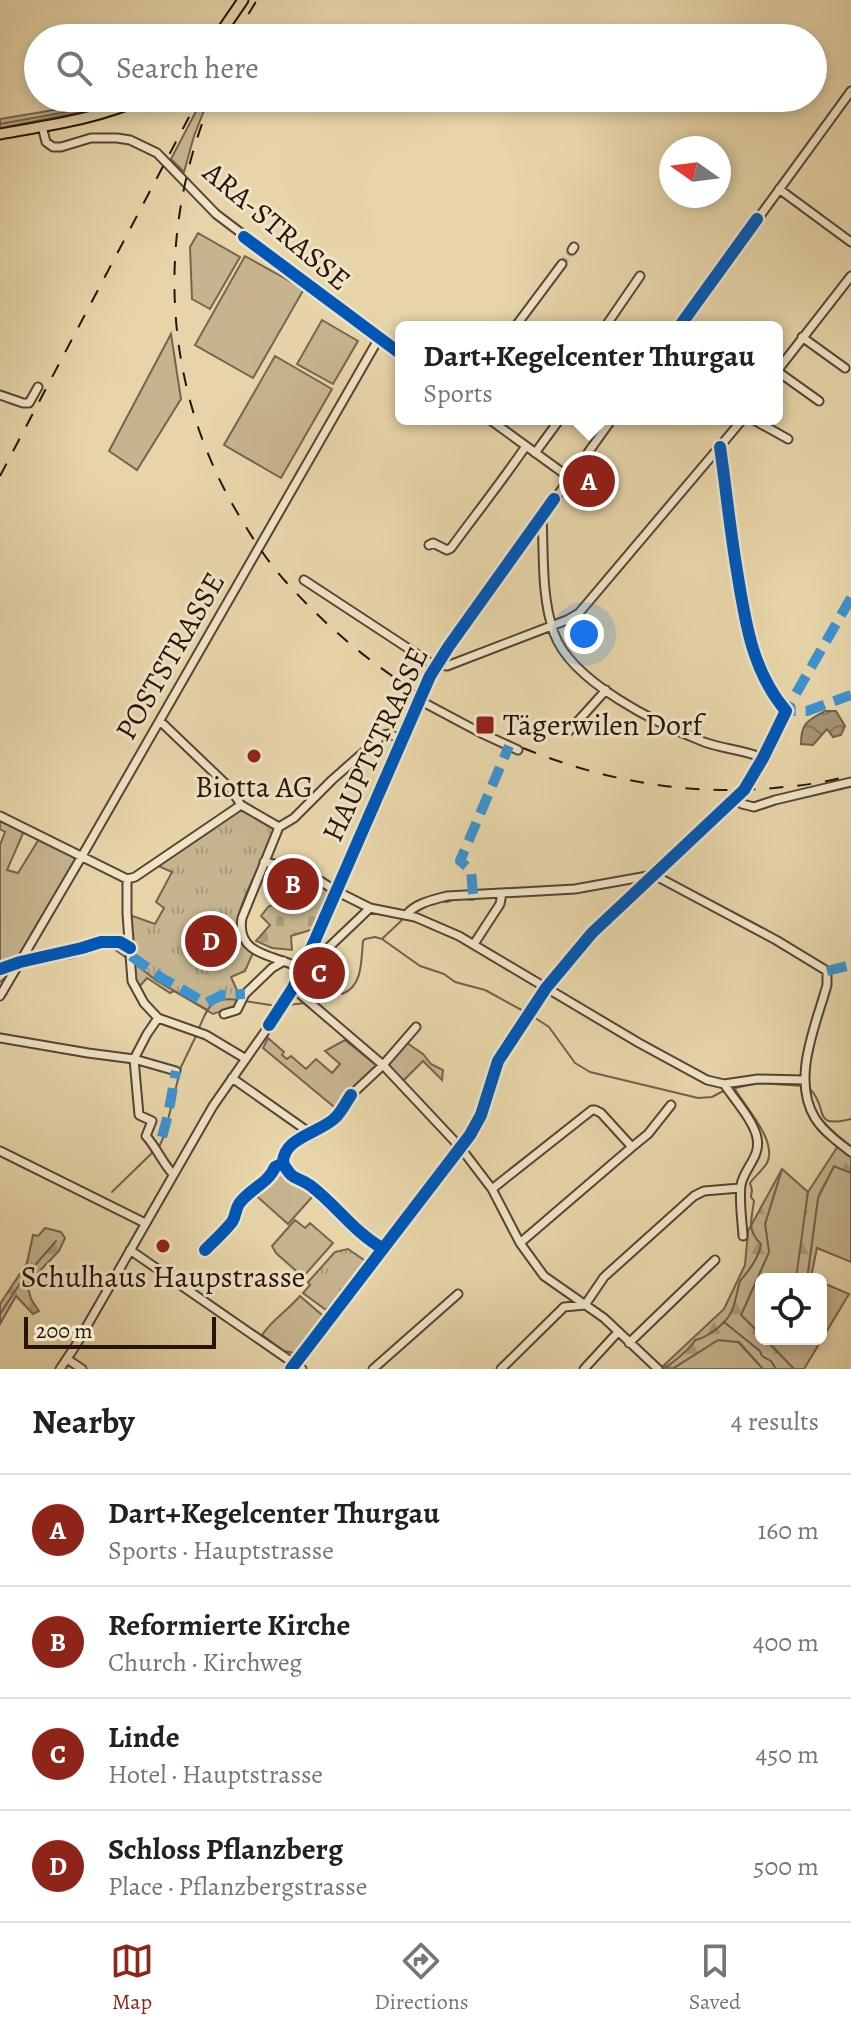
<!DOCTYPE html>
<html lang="en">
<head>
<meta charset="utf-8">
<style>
  body { margin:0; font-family:Alegreya,serif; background:#f6f6f6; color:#222 }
  .controls { position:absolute; right:24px; bottom:24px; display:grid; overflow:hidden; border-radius:12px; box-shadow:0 4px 12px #0003 }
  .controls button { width:72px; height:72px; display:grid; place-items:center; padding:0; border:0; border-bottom:2px solid #e0e0e0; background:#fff; color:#222; font:40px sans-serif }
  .compass { position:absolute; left:659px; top:136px; width:72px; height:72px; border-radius:50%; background:#fff; box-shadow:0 4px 12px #0003; rotate:284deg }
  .scale { position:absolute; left:24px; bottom:20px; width:192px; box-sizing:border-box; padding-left:8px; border:4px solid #26140d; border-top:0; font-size:22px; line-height:28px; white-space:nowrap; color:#26140d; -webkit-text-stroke:6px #efe4c7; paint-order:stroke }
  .you { position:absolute; left:584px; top:634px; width:28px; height:28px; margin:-20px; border:6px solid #fff; border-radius:50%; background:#1a73e8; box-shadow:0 0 0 12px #1a73e833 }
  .badge { display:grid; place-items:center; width:52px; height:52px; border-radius:50%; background:#8f2418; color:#fff; font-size:26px; font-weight:700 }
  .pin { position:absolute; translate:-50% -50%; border:4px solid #fff; box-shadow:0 2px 8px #0006 }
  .popup { position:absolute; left:395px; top:321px; width:388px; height:104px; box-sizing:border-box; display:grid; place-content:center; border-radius:12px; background:#fff; filter:drop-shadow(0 2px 6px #0005); font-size:26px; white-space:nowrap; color:#767676 }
  .popup b { font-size:30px; color:#222 }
  .popup::after { content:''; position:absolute; left:50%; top:100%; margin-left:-16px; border:16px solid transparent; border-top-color:#fff }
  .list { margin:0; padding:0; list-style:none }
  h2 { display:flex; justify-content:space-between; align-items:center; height:104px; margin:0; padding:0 32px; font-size:34px }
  h2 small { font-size:26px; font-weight:400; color:#767676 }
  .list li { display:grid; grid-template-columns:52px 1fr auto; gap:24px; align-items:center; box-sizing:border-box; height:112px; padding:0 32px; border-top:2px solid #e0e0e0 }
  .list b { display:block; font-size:30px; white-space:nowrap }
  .list p { margin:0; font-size:26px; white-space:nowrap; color:#767676 }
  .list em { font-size:26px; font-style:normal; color:#767676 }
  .icon { flex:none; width:44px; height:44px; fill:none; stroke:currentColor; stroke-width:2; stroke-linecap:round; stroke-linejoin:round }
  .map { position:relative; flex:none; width:851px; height:1369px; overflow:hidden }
  .search { position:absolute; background:#fff; box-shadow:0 4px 12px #0003; left:24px; right:24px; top:24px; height:88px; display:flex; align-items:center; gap:20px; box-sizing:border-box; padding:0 28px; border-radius:44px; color:#767676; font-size:30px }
  .sheet { height:552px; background:#fff }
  nav { display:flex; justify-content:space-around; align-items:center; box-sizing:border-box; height:112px; border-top:2px solid #e0e0e0; background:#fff; font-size:22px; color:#767676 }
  nav a { display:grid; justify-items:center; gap:4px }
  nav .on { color:#8f2418 }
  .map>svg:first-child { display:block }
</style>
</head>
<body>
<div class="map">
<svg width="851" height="1369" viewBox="0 0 851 1369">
  <defs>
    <pattern id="forest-firs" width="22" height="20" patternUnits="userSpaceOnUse" patternTransform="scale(2)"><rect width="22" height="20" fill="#c6b48e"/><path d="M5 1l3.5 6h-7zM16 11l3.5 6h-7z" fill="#aa9a79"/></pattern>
    <pattern id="cemetery-stones" width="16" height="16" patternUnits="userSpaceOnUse" patternTransform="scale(2)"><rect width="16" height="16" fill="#c6b48e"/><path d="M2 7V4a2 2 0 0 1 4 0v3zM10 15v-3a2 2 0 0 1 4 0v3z" fill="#aa9a79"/></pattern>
    <pattern id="park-tufts" width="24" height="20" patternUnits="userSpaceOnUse" patternTransform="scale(2)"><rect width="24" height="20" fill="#c6b48e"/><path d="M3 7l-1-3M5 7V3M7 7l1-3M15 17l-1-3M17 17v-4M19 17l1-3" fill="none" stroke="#aa9a79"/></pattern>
    <pattern id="water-waves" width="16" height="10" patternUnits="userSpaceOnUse" patternTransform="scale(2)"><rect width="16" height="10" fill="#a59374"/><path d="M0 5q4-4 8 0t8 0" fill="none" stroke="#86775e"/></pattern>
  </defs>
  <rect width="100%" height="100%" fill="#e7d5a9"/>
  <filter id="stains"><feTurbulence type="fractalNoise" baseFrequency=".0025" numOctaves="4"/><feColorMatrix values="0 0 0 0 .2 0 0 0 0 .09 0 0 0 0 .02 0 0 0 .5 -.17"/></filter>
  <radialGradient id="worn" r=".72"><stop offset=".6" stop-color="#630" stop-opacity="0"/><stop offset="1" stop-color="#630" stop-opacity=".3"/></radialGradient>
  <path fill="#c6b48e" stroke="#76644e" stroke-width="2" d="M203,98H209L194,136L184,172L171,159Z
    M83,105L85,109L81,112L0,128V119Z
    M198,233L240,257L210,309L192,299L190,247Z
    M245,256L304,289L253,378L195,345Z
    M322,320L358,341L333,384L297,364Z
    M171,334L181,399L137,470L109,451Z
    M275,356L332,389L281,478L224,445Z
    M0,820L24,831L7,870L18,873L39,839L70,854L77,861L17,959L0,965V845L5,832L0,829Z
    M268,1038L284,1052L282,1055L287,1059L291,1056L306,1069L316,1059L332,1073L340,1064L325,1051L345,1040L377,1066L350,1093L339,1111L263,1048Z
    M407,1043L423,1054L431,1064L443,1070L442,1080L423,1061L403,1081L389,1067V1064Z
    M278,1166L284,1168L295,1181L307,1185L341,1216L339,1218L313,1196L288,1224L252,1192L268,1181Z
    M834,1166L851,1173V1262L817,1248L811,1277L813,1279H807L818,1197Z
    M782,1169L808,1192L797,1278L799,1279H761V1335L741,1315L769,1252L765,1224Z
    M295,1220L305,1228L310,1223L333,1243L303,1277L276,1253L272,1246Z
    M821,1282L849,1294L804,1369H794L765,1339H821Z
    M300,1296L323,1316L294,1353L284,1351L262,1335C272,1320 288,1310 300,1296Z
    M718,1340L738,1342L763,1369H662L661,1368L663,1366L672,1369Z"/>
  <path fill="url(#forest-firs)" stroke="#76644e" stroke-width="2" d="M838,1146L851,1157V1173L834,1166L818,1198L807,1279L796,1278L808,1192Z
    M782,1169L765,1224L769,1252L741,1315L761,1335V1339H765L794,1369H763L739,1342L718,1340L672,1369L663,1366L724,1309L745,1265L748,1231Z
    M45,1228L61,1232L65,1238L59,1251L27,1284L31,1299L39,1311L33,1314L16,1296L0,1324V1304L27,1263L33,1235L38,1236Z"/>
  <path fill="url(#cemetery-stones)" stroke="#76644e" stroke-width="2" d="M306,875L331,889L314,929L291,936L292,950L272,948L256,941L270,925L261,916L268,907L282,900L292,904H294Z"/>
  <path fill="url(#park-tufts)" stroke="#76644e" stroke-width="2" d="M241,805L279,827C269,847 236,906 237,927C237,938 244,946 253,953L245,971L231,977L240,997L234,1007L213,1014L174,991L170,993L147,978L139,987L132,981L127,914L155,924L164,908L156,902L172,872L154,864Z
    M348,1249L367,1262L332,1308L330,1306L326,1310L303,1293L310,1285L308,1282L335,1252Z"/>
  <path fill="url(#water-waves)" stroke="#72604b" stroke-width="2" d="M825,711H836L845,726L841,735L833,737L827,729L813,745L801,744C801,723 807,721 825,711Z"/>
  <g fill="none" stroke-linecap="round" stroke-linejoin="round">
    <path stroke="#72604b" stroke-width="2" d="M0,124L83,109
      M461,898L472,900L478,897
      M439,901L447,902L455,899
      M415,913L429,905
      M383,938L402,920
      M134,963L157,981L206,1009
      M21,969L27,966L73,958L105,946L114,949L128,959
      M0,982L7,976
      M342,994C363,986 361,961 363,941L365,939L375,937L382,939L420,966L444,974L455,982L485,990L527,1013
      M244,1001L277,1006
      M288,1005L305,1003
      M532,1016L549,1027L575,1063L590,1072L698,1098L712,1097L725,1090
      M198,1030C208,1008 210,996 238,1000
      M731,1089L757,1083L804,1086
      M735,1089C745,1107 778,1141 767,1163C763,1170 755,1176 750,1183L752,1190L751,1197L754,1201C752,1218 746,1230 761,1244C759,1257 748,1272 740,1281C736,1294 735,1312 724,1322L760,1351L762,1356L771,1361L776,1369
      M810,1089C830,1109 810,1129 851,1119
      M159,1147L164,1136L181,1067L196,1036
      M112,1192L154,1151
      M0,1314L23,1279L56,1241
      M667,1366C673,1363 693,1346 695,1340C705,1338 717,1330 724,1322"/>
    <path stroke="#c0ae8a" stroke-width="7" stroke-dasharray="7 3.5" stroke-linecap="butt" d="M562,264L572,250"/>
    <defs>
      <path id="minor" d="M42,126L46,142L53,147H61L91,138H117L130,140L157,153L216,214L401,354
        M779,189L851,242
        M572,250L574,247
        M515,327L562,264
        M605,327L640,276
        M679,327L851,91
        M802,337L845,368
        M777,371L851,276
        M777,371L819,401
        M0,395L23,403H29L38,387
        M489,419L570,478
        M752,419L788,439
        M535,453L560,419
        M542,517C544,554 541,597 554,633C571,682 658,724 704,742C723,749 745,750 763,758
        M429,545L433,543L447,550L451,548C476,514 502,481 526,446
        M304,580L432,664L447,666L567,620L579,613L743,419
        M419,700L481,733L518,750
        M160,721L231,789L241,805
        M569,731L606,690
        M736,799L742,804L754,807L775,800L851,782
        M0,816L127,879V914L132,981L144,1003L158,1018L206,1035L246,1059
        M279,827L242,918C235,957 278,955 302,969
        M279,827L294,818L332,780L383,735L389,734L401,739
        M264,862L303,870L336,891L370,908
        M654,875L776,940L827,971V985C816,1025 791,1079 815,1118C823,1131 839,1143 851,1152
        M127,879L135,877L241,805L279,827
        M406,915C416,903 432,900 447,896L575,889L653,875
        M474,944L500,904L502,893
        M310,952H318L327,949L370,908L415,917L459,936L639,1043L707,1080L724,1084L758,1079L804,1080
        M293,988L383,1065L460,1147L492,1189L520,1243L544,1276L604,1318L658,1369
        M0,996L82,856L379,338
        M224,1014L237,1010L245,994L272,968L284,961
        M158,1018L147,1034L134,1059L139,1115L152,1121L146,1136C157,1148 163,1164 173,1174
        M0,1038L88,1053L134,1059L176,1071
        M232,1078L313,1135
        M724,1084C734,1099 754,1121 757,1138C761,1157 744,1168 741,1185C739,1201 742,1219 743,1236
        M351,1095L383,1065L416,1027
        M632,1147L648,1134L671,1105
        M0,1151L145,1223
        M492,1189L592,1110H595L601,1113L632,1147L520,1243
        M130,1250L302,1369
        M629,1343L715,1260
        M67,1359L82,1369
        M60,1369L76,1345L213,1106L280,1010L293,988L315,940L419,700L433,670L612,419
        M291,1369L470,1135L481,1115L498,1061L546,988L592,933L744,790L763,758L786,711C752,671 745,621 737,571C730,530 726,488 720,447
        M373,1369L458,1294
        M501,1369L564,1307L585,1305L604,1277L694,1196L704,1191L740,1188
        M584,1369L618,1332"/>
      <path id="major" d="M217,38L243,0
        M0,134C49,125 98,119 143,98"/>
    </defs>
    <use href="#minor" stroke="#564434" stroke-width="11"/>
    <use href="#major" stroke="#26140d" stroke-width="13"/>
    <use href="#minor" stroke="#efe4c7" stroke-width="7"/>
    <use href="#major" stroke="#e7d5a9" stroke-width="9"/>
    <path stroke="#26140d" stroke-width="2" stroke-dasharray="14 14" stroke-linecap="butt" d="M234,38L257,0
      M212,98C156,232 162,381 234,507C249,533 266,560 286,582C324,624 367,661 415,691
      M0,476L199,98
      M523,748C607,782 694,797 784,787C806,785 829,782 851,775"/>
    <path stroke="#3b93d2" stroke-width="10" stroke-dasharray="20 10" stroke-linecap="butt" d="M851,598L786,711H807L851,695
      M473,894L471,870L460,861L509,746
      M131,956L162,978L206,1003L222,995L245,994
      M827,971L851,965
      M162,1137L168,1115L176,1071"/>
    <defs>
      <path id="cycleway" d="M244,237L401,354
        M679,327L757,219
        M0,969L20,962L82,948L101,942H120L130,948
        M269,1025L293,988L315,940L430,676L449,646L554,499
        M283,1163C294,1183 296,1175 311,1186C336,1205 355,1233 382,1248
        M205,1250C214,1241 224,1232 232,1222C236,1216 235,1210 239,1204C249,1189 268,1184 275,1167L283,1163C283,1137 321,1133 336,1117C342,1111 346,1102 351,1095
        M291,1369L470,1135L481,1115L498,1061L546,988L592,933L744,790L763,758L786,711C752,671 745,621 737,571C730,530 726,488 720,447"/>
    </defs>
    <use href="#cycleway" stroke="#efe4c7" stroke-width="17"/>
    <use href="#cycleway" stroke="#0057b8" stroke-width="12"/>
  </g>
  <g fill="#8f2418" stroke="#efe4c7" stroke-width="3">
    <rect x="475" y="715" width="20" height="20" rx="4"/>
    <circle cx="254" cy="756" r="8"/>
    <circle cx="163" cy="1246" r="8"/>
  </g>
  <g text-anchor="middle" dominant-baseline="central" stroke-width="6" stroke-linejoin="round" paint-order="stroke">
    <g font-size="30" fill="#26140d" stroke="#efe4c7">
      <text transform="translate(277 226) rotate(40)">ARA-STRASSE</text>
      <text transform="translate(170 656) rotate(-60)">POSTSTRASSE</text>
      <text transform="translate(375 744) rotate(-65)">HAUPTSTRASSE</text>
    </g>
    <g font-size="30" fill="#26140d" stroke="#efe4c7">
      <text x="503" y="725" text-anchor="start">Tägerwilen Dorf</text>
      <text x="254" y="787">Biotta AG</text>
      <text x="163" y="1277">Schulhaus Haupstrasse</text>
    </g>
  </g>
  <rect width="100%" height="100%" filter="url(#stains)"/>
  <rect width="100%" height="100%" fill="url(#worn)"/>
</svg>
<div class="controls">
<button><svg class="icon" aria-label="locate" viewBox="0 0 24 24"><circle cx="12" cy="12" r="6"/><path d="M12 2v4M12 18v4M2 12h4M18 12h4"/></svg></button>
</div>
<svg class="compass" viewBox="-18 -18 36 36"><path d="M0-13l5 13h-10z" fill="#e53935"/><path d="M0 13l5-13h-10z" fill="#767676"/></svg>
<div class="scale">200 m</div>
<div class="you"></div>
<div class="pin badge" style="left:589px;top:481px">A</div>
<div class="popup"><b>Dart+Kegelcenter Thurgau</b>Sports</div>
<div class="pin badge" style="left:293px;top:884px">B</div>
<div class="pin badge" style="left:319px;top:973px">C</div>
<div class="pin badge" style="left:211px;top:941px">D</div>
<div class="search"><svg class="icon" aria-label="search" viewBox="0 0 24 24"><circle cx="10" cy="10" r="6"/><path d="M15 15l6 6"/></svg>Search here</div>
</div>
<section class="sheet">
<h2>Nearby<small>4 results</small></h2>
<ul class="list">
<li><span class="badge">A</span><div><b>Dart+Kegelcenter Thurgau</b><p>Sports · Hauptstrasse</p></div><em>160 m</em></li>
<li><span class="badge">B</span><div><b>Reformierte Kirche</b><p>Church · Kirchweg</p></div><em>400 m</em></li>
<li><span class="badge">C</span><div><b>Linde</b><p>Hotel · Hauptstrasse</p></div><em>450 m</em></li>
<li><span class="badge">D</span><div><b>Schloss Pflanzberg</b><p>Place · Pflanzbergstrasse</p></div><em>500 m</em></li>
</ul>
</section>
<nav>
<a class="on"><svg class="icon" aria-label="map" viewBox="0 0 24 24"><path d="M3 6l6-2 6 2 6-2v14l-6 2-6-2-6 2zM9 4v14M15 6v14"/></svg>Map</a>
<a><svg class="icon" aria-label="directions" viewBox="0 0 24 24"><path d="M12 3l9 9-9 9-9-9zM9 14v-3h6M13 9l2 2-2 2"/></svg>Directions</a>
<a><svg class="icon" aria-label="saved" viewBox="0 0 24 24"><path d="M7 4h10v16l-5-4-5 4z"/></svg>Saved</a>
</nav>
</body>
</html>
